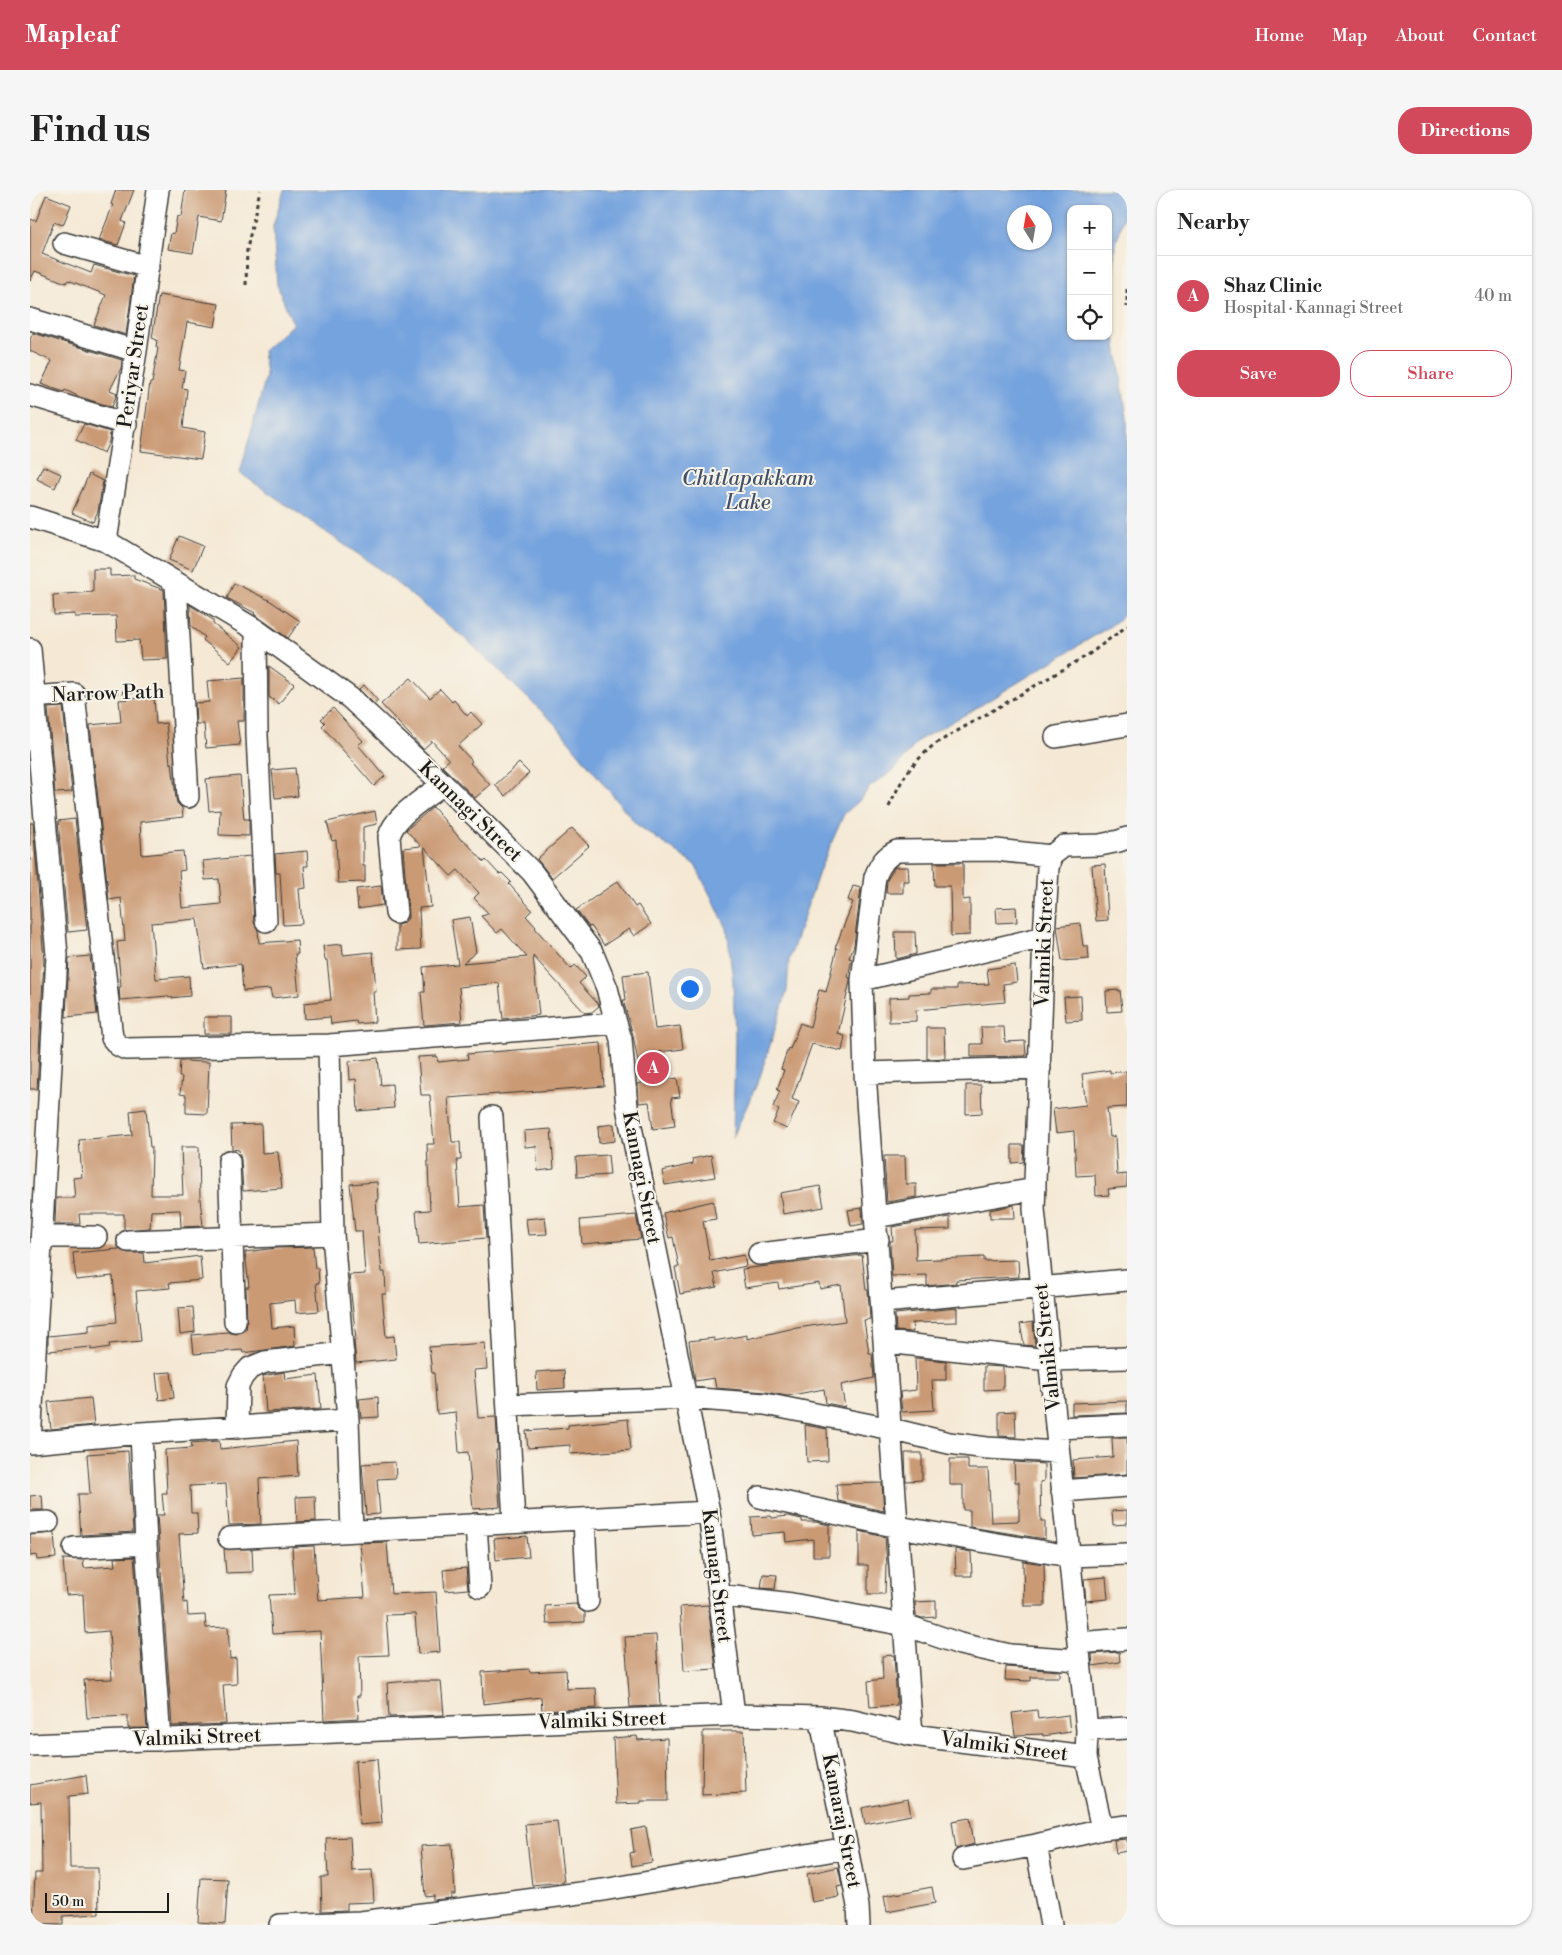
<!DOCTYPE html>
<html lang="en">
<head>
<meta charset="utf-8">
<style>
  body { margin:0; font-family:"Libre Bodoni",serif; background:#f6f6f6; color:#222 }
  .controls { position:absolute; right:15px; top:15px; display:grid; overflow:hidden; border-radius:10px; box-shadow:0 1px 4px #0004 }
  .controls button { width:45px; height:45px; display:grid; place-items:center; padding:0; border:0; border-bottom:1px solid #e0e0e0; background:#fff; color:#222; font:25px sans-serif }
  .compass { position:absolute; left:977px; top:15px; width:45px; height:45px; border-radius:50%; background:#fff; box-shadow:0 1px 4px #0004; rotate:349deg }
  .scale { position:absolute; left:15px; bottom:12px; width:124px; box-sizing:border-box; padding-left:5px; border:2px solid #1c1c1c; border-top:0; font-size:14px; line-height:18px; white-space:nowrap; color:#1c1c1c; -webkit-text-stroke:4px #f7f3e8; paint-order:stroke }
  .you { position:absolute; left:659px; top:798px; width:18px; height:18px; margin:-12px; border:4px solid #fff; border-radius:50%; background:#1a73e8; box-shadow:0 0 0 8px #1a73e833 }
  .badge { display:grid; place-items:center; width:32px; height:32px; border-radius:50%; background:#d1495b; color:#fff; font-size:16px; font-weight:700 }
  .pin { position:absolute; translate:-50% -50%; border:2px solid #fff; box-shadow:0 1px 5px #0006 }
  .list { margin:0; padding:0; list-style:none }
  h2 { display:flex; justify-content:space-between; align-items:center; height:65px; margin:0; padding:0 20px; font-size:21px }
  h2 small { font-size:16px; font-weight:400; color:#767676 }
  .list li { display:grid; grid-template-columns:32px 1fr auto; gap:15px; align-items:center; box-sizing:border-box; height:80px; padding:0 20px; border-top:1px solid #e0e0e0 }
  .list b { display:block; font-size:19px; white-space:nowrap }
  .list p { margin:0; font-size:16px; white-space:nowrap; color:#767676 }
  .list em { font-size:16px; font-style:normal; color:#767676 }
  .actions { display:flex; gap:10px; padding:15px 20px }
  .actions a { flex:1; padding:11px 0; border:1px solid #d1495b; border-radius:20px; text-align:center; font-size:18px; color:#d1495b }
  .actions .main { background:#d1495b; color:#fff }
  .icon { flex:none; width:28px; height:28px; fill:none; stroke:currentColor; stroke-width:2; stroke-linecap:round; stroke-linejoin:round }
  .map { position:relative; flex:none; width:1097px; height:1735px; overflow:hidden; border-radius:20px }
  header { display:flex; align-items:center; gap:30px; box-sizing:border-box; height:70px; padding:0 25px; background:#d1495b; color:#fff }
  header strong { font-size:24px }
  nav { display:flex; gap:28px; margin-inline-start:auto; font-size:18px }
  .intro { display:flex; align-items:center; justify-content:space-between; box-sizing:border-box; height:120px; padding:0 30px }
  h1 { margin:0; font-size:35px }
  .button { padding:12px 22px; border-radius:20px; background:#d1495b; color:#fff; font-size:18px; font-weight:700 }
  main { display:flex; gap:30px; padding:0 30px }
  aside { flex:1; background:#fff; border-radius:20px; box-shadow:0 1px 4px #0004 }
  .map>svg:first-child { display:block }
</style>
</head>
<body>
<header>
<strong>Mapleaf</strong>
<nav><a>Home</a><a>Map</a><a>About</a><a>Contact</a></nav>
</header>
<div class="intro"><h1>Find us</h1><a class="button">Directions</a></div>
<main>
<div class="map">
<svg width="1097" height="1735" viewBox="0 0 1097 1735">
  <rect width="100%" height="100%" fill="#f7f3e8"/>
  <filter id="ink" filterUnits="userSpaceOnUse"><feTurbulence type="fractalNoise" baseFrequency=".02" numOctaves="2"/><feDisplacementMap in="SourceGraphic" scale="10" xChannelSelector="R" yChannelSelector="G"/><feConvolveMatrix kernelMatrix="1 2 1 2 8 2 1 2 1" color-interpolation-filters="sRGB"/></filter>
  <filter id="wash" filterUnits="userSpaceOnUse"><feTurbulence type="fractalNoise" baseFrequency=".0096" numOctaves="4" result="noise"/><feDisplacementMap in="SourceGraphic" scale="20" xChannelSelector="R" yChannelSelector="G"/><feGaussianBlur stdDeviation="1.12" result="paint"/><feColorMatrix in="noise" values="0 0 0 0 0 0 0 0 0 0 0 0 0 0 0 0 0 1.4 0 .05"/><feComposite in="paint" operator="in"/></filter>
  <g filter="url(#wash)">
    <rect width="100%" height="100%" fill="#f5e9d5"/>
    <path fill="#75a3de" stroke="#48607d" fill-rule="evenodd" d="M254,0H1097V18L1085,56L1082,105L1083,134L1097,228V423L1079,437L938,523L889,550L865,579L840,597L828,612L814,624L790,679L759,770L757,801L730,887L703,947L705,847L703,791L697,738L665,675L606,634L525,534L438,451L344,375L210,283L236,186L233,161L263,134L247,95L243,36ZM1041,19H1078V146H1041ZM984,22H1014V52H984Z"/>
    <g id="blocks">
      <path fill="#ca9a74" d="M86,0H104L92,31L96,33L88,55L69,50L83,15L81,14Z
        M155,0H196L191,31L169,27L163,63L138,59L141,43L144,44L147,26L151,27Z
        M16,5L41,15L33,35L24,32L12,64L61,83L64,75L104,86L96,145L64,135L76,105L38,90L36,93L5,81L0,91V29L6,31Z
        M129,105L189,114L185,137L157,132L149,180L155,181L152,198L157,199L153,238L175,242L171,269L111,261L120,193H122L128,158L126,157L127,150L122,148Z
        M3,143L92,170L91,178L80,200L87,203L82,217L50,207L35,200L34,202L11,194L22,171L0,161V149Z
        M54,234L80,242L79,251L74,263L46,250Z
        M13,276L31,284L25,298L7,289Z
        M59,284L73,291L68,321L63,332L42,323Z
        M149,346L173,356L163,380L139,370Z
        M63,379H80V386L104,385V389L134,400L137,469L111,470L109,450L87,451L86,426L45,427V424L24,425L23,405L63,402Z
        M204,393L239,410L270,431L258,448L224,424L225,423L197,408Z
        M160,415L183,430V434L212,457L200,472L173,450L175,447L161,436Z
        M239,476L264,494L249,514L239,507Z
        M214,488V531H207L210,555L176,558L174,534H166L165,513L179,512L177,491Z
        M381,488L400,508L410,499L422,512L424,510L437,526L441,522L452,534L428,556L442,571L440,573L460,595L445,608L412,576L419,570L402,551L393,559L351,514Z
        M334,495L348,511L344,514L329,499Z
        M124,507L126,534L136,533L140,573H142L146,608L147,613L152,618L153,627L110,632L112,665L153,661L155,680L149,681L152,718L191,714L189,689L175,690L173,671L220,666L224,732L228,740L229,753L267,750L268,764H265L269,805L242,808L240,799L213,801L211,774L174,778L167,729L121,733L126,789L159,786L160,806L139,808L138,806L90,810L89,797H91L87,752L95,751L91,708L79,710L60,535L91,532L89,510Z
        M33,517L42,602L25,603L18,518Z
        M303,518L333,551L328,555L355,586L344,596L292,536L295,533L291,529Z
        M489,573L499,583L475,606L465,595Z
        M265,578L268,606L245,608L242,580Z
        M210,586L214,629H219V646L189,645L190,620L179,621L176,589Z
        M403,617L432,651L434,650L454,672L456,670L469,684L472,683L481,692L479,694L502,720L496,726L506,737L505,738L541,779L545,775L556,787L549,793L568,814L569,816L562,822L555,823L503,766L509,825L473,829L469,793L429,797L432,832L394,835L391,802H395L393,777L428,774L421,730L440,727L446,762L433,773L497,767L472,739L467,743L451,726L459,724L444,708L449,703L428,680L421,686L394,657L401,717L389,718L391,759L367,760V735L374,733L378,728V722L373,658L391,656L376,640Z
        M345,621L347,634L333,637V676H335V692L308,693L306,650L302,651L297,632Z
        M45,629L57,740L38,742L28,631Z
        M0,633H3L14,770L7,899H0Z
        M542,638L559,656L522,688L507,669Z
        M277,661L278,676H274L276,698L269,699L272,734L253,735L250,683H246L245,664Z
        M904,673H933V710L940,709V745L921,746L920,696H905Z
        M1075,674L1078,730L1066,731L1062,675Z
        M865,677H878L879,691H873V703H856L857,690Z
        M588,691L605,717L608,715L621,734L604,746L599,739L574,755L561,736L559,737L546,720Z
        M351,696L353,715L328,719L326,699Z
        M823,696L831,698L824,755L819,768L822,769L818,787L820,788V791L808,844L815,846L812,861L782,854L762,909L769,912L757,939L743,933L749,920L743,917L750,901L747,900L754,880L751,879L758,858L760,859L770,833L780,837L789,800L796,802L807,758H805L823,712L818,710Z
        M986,717L987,732L967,733L966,718Z
        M1050,733L1053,756H1058L1059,769L1032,771L1027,736Z
        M865,742H885L886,764L866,769Z
        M312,754L313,765L343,762L346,802H343L345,832L327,834L326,831L301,834L300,827L275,829L274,813L301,810L297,770H295L293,756Z
        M60,766L67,824L36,827L39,768Z
        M985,775L987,792L973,794L975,812L886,820V831L859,832V808L879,807V804L901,803V799H927V795L959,794L957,779Z
        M618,782L625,839L650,836L653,859L629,862L635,890L647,888L650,907L641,908L645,936L623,939L619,912L609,913L608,894L612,893L603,845L593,810H596L593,785Z
        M1090,800L1092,821L1077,822L1076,801Z
        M1051,806L1052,830L1036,831L1034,807Z
        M174,827H202V844H174Z
        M951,837H974L975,852L995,851L996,866L941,867V854H952Z
        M897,838H914L915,868L897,869Z
        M571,853L574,896L418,908L422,952H430L431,970H427L430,1017L454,1015L456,1048L389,1054L386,1021L400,1020L397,954H404L400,905H391L388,867L407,866L408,872L438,869L437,864Z
        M348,868L351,895L362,894L364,918L328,921L326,889L320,890L319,871Z
        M150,871L179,872L177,924L156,923V905L150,904L152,887H149Z
        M1080,880V883L1097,881V917L1077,918L1080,947L1085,946L1087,985L1097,984V997L1078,999L1079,1005L1066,1006L1065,985L1046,986L1044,941L1026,943L1023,919L1056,915L1052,884Z
        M936,895H951L952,923L936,924Z
        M116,919L120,957H122L121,1005H153L151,957H169L170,1009L173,1036L151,1037L150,1020L121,1021L120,1038L94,1040V1024H49L50,1034H25L26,1008H45L43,988L52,987L49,950L102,945L100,921Z
        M231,934L232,963L248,962L252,998L213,1001L211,970L209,960L202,959L201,935Z
        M584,934L585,951L569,953L568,936Z
        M521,939L524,979L508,981L506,956L495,957L494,941Z
        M982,955H994L993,972L982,973Z
        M578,965L580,985L547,987L546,967Z
        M681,965L685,987L635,995L632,981L663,974L662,969Z
        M854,966H875L876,994H886V1007L857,1012Z
        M347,992L348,1010H346L349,1050L352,1082H355L356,1104H352L356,1147L364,1146L366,1169L326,1173L324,1150H326L319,1085L335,1084L332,1041H325L320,994Z
        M790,996L794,1017L753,1024L750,1003Z
        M683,1011L686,1029L673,1031L680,1071L714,1065L716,1076L684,1083L687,1097L650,1104L645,1077H649L643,1047L639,1048L633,1023Z
        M984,1015L985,1028H960V1020Z
        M832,1018L833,1034L821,1036L818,1020Z
        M606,1025L611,1049L552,1054L550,1030Z
        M515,1027L517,1044L498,1045L496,1029Z
        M920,1027V1039L885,1040L886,1070L954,1067V1071L988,1070L989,1087L926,1090V1093L897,1096V1085L862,1086L860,1054V1051H863L862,1037Z
        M283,1057L285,1078H288L289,1093H286L289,1121L266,1123L265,1110L240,1113L242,1138L264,1136L265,1156L213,1163L212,1160L164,1164L162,1145L198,1142L206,1144L216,1140L217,1132L216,1097H219L215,1062L247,1058Z
        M88,1059L98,1063H114L115,1073L170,1066L172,1090L139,1093L140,1098L106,1101L111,1151L79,1154L80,1157L61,1160V1157L18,1161V1146L59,1142V1135L87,1132L83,1086L46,1090L43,1063Z
        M832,1065L836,1100H838L840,1129L834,1130L839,1163H842L844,1188L811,1195L815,1217L796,1213L794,1199L757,1206L736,1202L686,1198L684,1188L665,1191L659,1151L684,1148V1151L717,1145V1149L760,1139L815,1131L811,1095L790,1099L789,1093L749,1099L748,1093L715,1098L712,1079Z
        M163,1117L165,1142L150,1144L148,1118Z
        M927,1118V1132L882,1133L883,1142L866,1141L865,1124Z
        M1003,1132L1005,1156L994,1155L990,1134Z
        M455,1153L457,1179L444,1180L448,1228L466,1227L468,1260H466L470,1317L443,1319L438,1262L429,1263L426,1222L407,1224L404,1183H402L399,1157Z
        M885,1168L916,1171V1190H902L904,1220L872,1222L870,1202L886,1200Z
        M954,1176L973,1177V1199L954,1200Z
        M534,1180L535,1198L507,1200L506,1182Z
        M141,1182L144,1208L129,1210L126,1183Z
        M254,1182L255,1189L288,1185L291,1219L236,1222L233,1186Z
        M348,1207L349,1227L331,1228L329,1209Z
        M61,1208L64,1235L21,1239L18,1212Z
        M1097,1211V1223L1042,1225V1213Z
        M985,1221L986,1247L969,1246V1222Z
        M598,1229L601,1260L540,1264V1255L498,1258L496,1241L538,1238V1235Z
        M775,1235L797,1239L798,1271L777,1272Z
        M1082,1248H1097V1284L1044,1288L1043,1270L1083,1267Z
        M189,1251L190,1259L266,1251L268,1286L229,1289L231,1334L199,1335L196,1294L160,1296L161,1323H167L168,1343L149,1344L154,1413L157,1412L158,1426L175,1425L176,1438L198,1437L200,1469L206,1468L207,1494L193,1495L196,1534L142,1536L127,1325H134L132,1303H137L135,1260L162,1258L161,1253Z
        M98,1261L103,1342L51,1345L48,1304H60L57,1264Z
        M875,1263H892V1290L876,1291Z
        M920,1269H938V1279H958L961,1332L989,1331V1292H985L984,1272L1014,1274V1291L1010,1292L1011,1331H1015V1349L940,1337V1320H933V1295H920Z
        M365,1272L366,1288L347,1289L350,1324L336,1325L332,1274Z
        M852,1293L854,1321L808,1311L806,1294Z
        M12,1305L13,1320H0V1306Z
        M285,1306L286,1331L267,1332L266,1307Z
        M1097,1320V1334L1083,1335L1082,1321Z
        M741,1326L742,1328L758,1326L772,1329V1332H786L799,1335V1366H783V1349L756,1352L755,1342L722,1345L721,1327Z
        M829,1341L855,1347L857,1375H856L855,1404H838V1375H829Z
        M24,1343L26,1368L7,1370L6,1365L0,1366V1345Z
        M497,1346L499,1367L466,1370L464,1349Z
        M357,1352L361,1404L406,1402L410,1462L388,1464L385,1424L356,1425L359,1465L329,1466L330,1506H327L329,1528L294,1530L290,1441L242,1444L239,1405L265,1404L262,1357L284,1356L288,1410L335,1407L330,1353Z
        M194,1359H222L223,1382L196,1383Z
        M925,1359L941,1362L942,1386H926Z
        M104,1367L117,1538H98V1526L57,1528L54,1490L82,1489L79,1441L55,1443L53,1404L36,1405L33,1369L53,1370L54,1378L85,1376L84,1368Z
        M993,1371L1014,1374L1015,1416H994Z
        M436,1378L438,1399L415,1401L413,1380Z
        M733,1384L747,1385L745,1399L731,1398Z
        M1076,1387L1078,1409L1056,1411L1054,1389Z
        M906,1411V1427L892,1428L886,1426L885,1412Z
        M546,1414L548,1418L555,1423V1432L517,1434L515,1416Z
        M678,1415L686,1479L654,1481L650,1417Z
        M626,1445L630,1516L600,1517L595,1447Z
        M1089,1462L1090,1472L1063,1476L1062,1464Z
        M864,1465L867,1515L840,1517L838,1491L853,1489L852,1466Z
        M976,1477L1030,1481V1487H1001V1491L975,1490Z
        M499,1479L500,1482L536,1480L537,1499L566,1498L567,1518L512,1521L511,1507L453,1514L452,1482Z
        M379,1491H411L414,1525L359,1527L357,1493Z
        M1007,1520L1008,1529L1038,1525L1040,1542L1013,1546V1544L985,1545L982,1523Z
        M673,1541H714L716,1603L672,1605Z
        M607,1546L608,1550L637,1548L638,1611H611V1613L586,1614L583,1548Z
        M347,1569L352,1633L330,1635L325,1571Z
        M56,1585L58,1604L39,1606L40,1678H68L69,1724L33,1726V1735L3,1734L5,1683H12L11,1612L0,1613V1595Z
        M878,1609L881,1625L835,1634L832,1618Z
        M940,1628L944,1654L926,1659L922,1631Z
        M527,1631L534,1692L502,1695L495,1634Z
        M616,1637L622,1672L602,1676L600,1663L604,1662L601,1640Z
        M320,1647L322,1681L342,1680L344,1712L317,1713V1720L292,1721L291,1687H298L296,1648Z
        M1097,1649V1661L1086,1663L1084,1650Z
        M422,1654L425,1704H421V1708L403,1710V1705L395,1706L391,1656Z
        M808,1677L812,1696L807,1697L809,1707L782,1712L777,1684Z
        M171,1688L198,1689L195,1734L168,1732Z
        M902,1697L905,1713L857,1722L854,1706Z"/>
    </g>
  </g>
  <g filter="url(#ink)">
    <use href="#blocks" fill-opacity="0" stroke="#3d3b38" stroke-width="1"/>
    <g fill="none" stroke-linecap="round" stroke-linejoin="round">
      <defs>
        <path id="minor" d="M34,53L118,77
          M0,129L106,161
          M0,205L96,234
          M0,327L76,351L226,440L320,508L413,594L502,682L562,762L577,798L586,833L591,849L597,917L679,1322L704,1525
          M76,351L106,161L128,0
          M146,394L158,607
          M226,440L227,545L236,731
          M0,459L27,765L0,1253L111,1243L318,1230
          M0,507L44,504L82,848L88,855L96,859L299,855L586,833
          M1026,547L1097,535
          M366,723L359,647C364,625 396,608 413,594
          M832,790L1014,747
          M299,855L303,1044L318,1230L322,1341
          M835,883L1010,878
          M462,927L484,1332
          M199,971L205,1132
          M846,1027L1005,999
          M12,1047H66
          M98,1051L303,1044
          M729,1064L848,1050
          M853,1112L1097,1090
          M856,1152L1019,1170L1097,1168
          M479,1215L656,1208L735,1214L861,1239L919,1253L957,1258L1028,1262
          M207,1238L208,1196L213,1186L220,1178L235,1172L313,1163
          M1026,1238L1097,1235
          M111,1243L116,1354L130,1550
          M1032,1301L1097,1296
          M730,1307L868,1337L1039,1366L1097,1364
          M554,1329L558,1411
          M0,1333L18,1332
          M446,1334L450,1397
          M199,1348L679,1322
          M44,1358L116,1354
          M689,1405L762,1414L875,1435L930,1454L980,1465L1049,1470
          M1048,1453L1097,1449
          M790,1527L817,1658L828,1716L829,1735
          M1057,1540L1097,1538
          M882,1545L835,883L832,790L845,687C850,675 854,667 867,661L966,660L1021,666
          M0,1555L704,1525L790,1527L823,1531L882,1545L1056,1567L1057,1540L1004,1019L1014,747L1018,678L1021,666L1034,656L1070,655L1089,651L1097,648
          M1056,1567L1072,1639
          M933,1669L1006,1655
          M250,1735L331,1732L573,1700L817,1658
          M1021,1735L1006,1655L1072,1639L1097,1636"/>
      </defs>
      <use href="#minor" stroke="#3d3b38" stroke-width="24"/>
      <path stroke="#3d3b38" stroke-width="3" stroke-dasharray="4 4" stroke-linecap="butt" d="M216,95L217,59L230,0
        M1097,99V117
        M60,503L134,501
        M859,617C872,588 880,575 905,554L1058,465L1097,436"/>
      <use href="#minor" stroke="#fff" stroke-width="21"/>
    </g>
  </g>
  <g text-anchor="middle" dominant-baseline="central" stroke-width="4" stroke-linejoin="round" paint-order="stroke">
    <g font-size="20" fill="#1c1c1c" stroke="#f7f3e8">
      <text transform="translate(104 176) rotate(-82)">Periyar Street</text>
      <text transform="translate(78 504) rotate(-2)">Narrow Path</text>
      <text transform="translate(440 622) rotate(44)">Kannagi Street</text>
      <text transform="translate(1015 753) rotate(-88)">Valmiki Street</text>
      <text transform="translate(611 988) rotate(79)">Kannagi Street</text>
      <text transform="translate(1018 1157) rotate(-96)">Valmiki Street</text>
      <text transform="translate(686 1386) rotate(83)">Kannagi Street</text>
      <text transform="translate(572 1531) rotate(-2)">Valmiki Street</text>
      <text transform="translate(167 1548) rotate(-2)">Valmiki Street</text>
      <text transform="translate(974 1557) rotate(7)">Valmiki Street</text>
      <text transform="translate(811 1631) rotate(79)">Kamaraj Street</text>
    </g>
    <g font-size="21" font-style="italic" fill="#40526a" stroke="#f7f3e8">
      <text x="718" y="289">Chitlapakkam<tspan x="718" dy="24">Lake</tspan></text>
    </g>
  </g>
</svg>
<div class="controls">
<button>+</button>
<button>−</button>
<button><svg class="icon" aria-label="locate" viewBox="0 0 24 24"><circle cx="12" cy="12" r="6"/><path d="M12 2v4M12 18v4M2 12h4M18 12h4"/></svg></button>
</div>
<svg class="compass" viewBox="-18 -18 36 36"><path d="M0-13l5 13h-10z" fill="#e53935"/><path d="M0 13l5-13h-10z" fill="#767676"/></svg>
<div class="scale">50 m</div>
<div class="you"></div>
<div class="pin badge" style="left:623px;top:878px">A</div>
</div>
<aside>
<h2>Nearby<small></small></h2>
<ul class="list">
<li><span class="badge">A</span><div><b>Shaz Clinic</b><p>Hospital · Kannagi Street</p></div><em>40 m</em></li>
</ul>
<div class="actions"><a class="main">Save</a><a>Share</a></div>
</aside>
</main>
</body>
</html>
